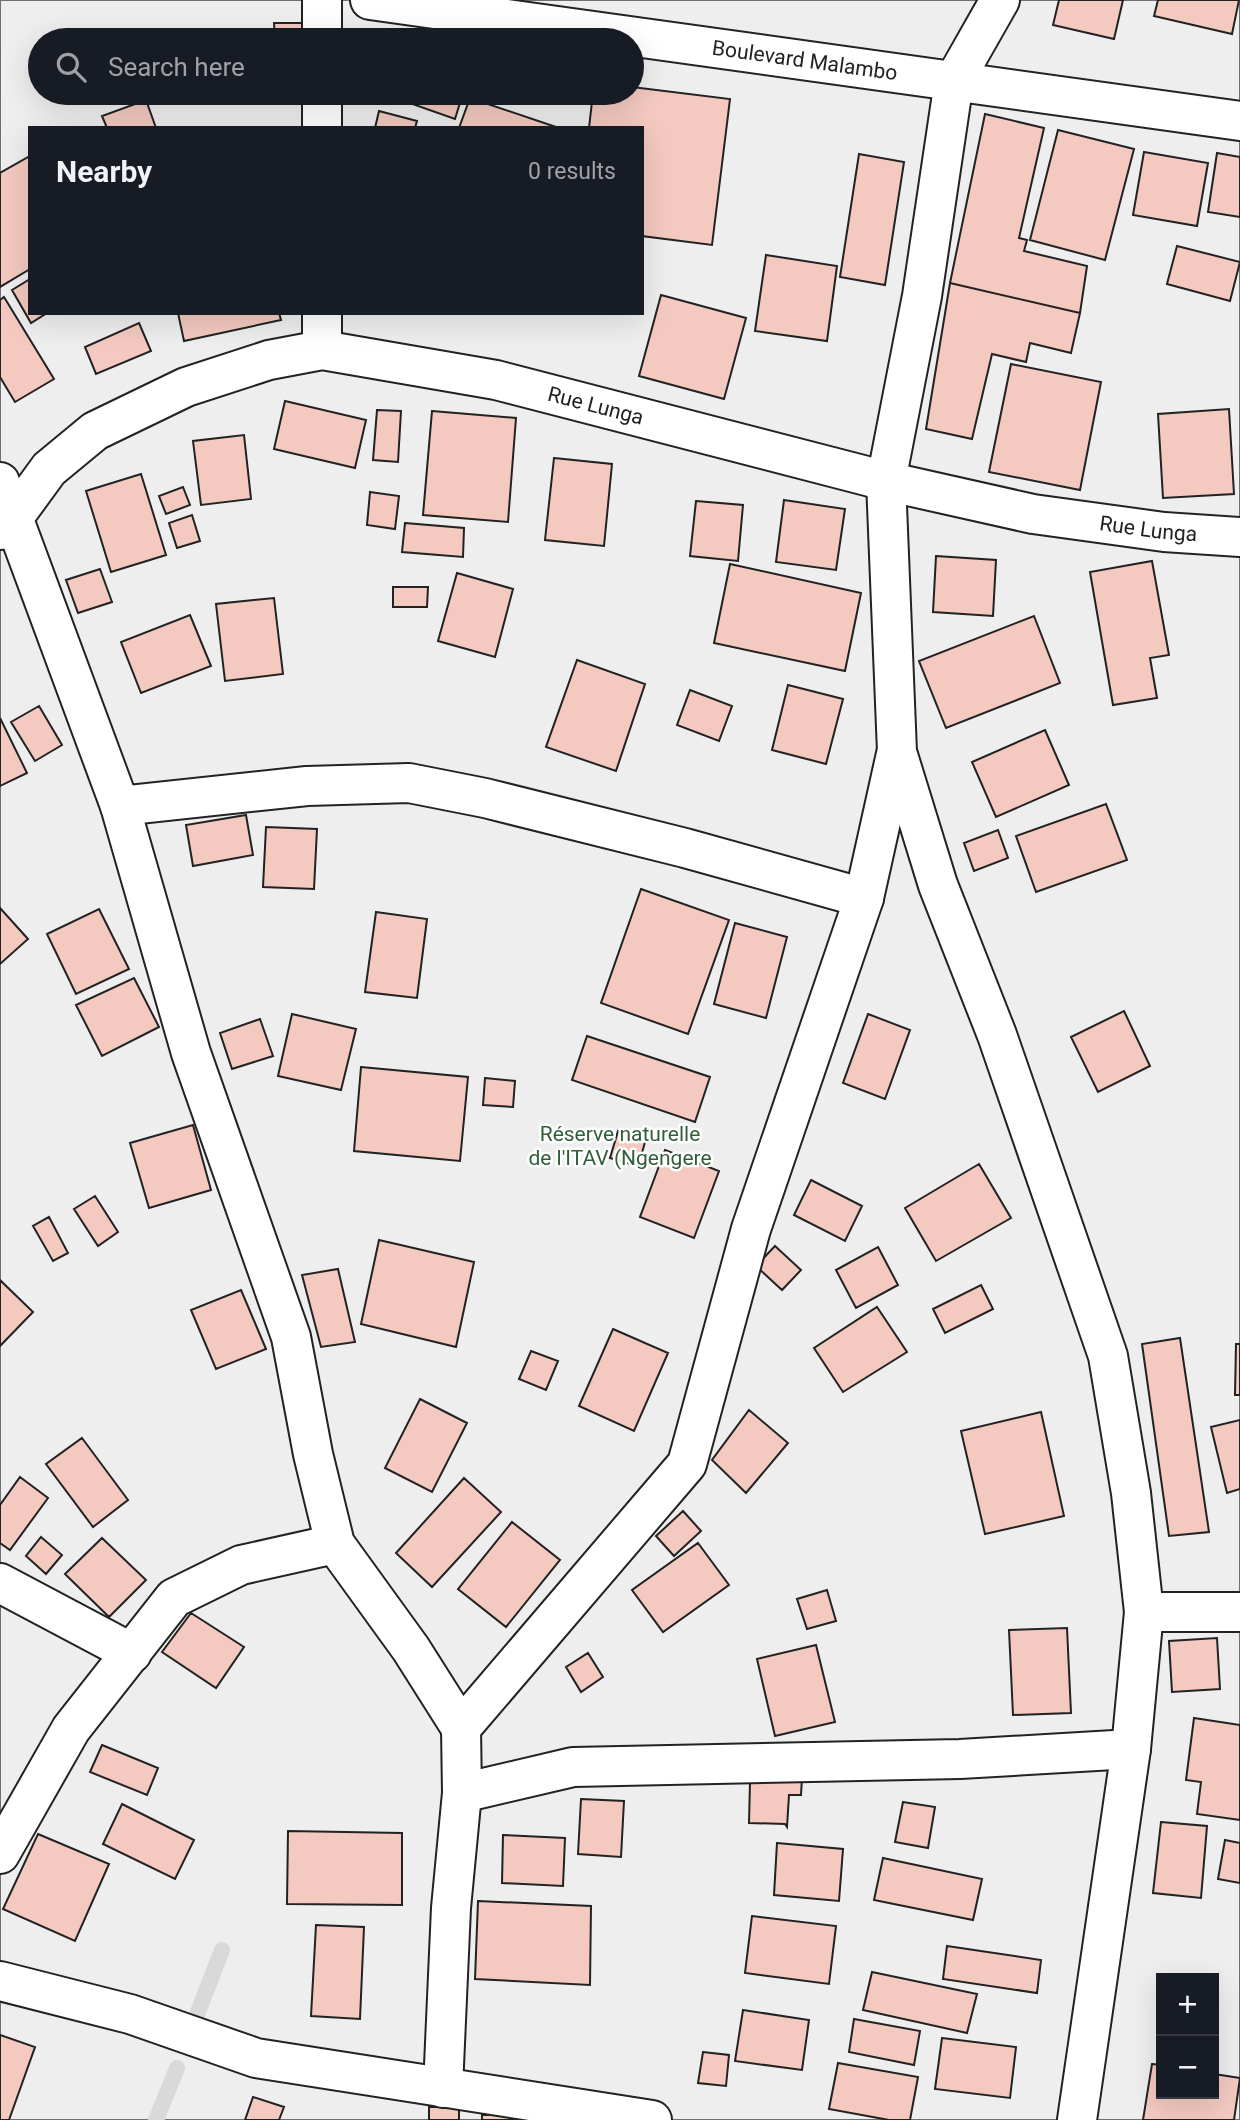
<!DOCTYPE html>
<html lang="en">
<head>
<meta charset="utf-8">
<style>
  body { margin:0; font-family:Roboto,sans-serif; background:#242831; color:#f1f3f6 }
  .controls { position:absolute; right:21px; bottom:21px; display:grid; overflow:hidden; border-radius:0px; box-shadow:0 7px 28px #0002 }
  .controls button { width:63px; height:63px; display:grid; place-items:center; padding:0; border:0; border-bottom:2px solid #363941; background:#171b24; color:#f1f3f6; font:35px sans-serif }
  .list { margin:0; padding:0; list-style:none }
  h2 { display:flex; justify-content:space-between; align-items:center; height:91px; margin:0; padding:0 28px; font-size:30px }
  h2 small { font-size:23px; font-weight:400; color:#9ea1a6 }
  .icon { flex:none; width:38px; height:38px; fill:none; stroke:currentColor; stroke-width:2; stroke-linecap:round; stroke-linejoin:round }
  .map { position:relative; flex:none; width:1240px; height:2120px; overflow:hidden }
  .search { position:absolute; background:#171b24; box-shadow:0 7px 28px #0002; left:28px; top:28px; width:616px; height:77px; display:flex; align-items:center; gap:18px; box-sizing:border-box; padding:0 24px; border-radius:38px; color:#9ea1a6; font-size:26px }
  .panel { position:absolute; background:#171b24; box-shadow:0 7px 28px #0002; left:28px; top:126px; width:616px; height:189px; border-radius:0px }
  .map>svg:first-child { display:block }
</style>
</head>
<body>
<div class="map">
<svg width="1240" height="2120" viewBox="0 0 1240 2120">
  <rect width="100%" height="100%" fill="#fff"/>
  <path fill="#eee" stroke="#6f6f6f" stroke-width="2" fill-rule="evenodd" d="M0,0H1240V2120H0ZM40,40H632V93H40ZM30,128H642V313H30ZM1161,1978H1214V2094H1161Z"/>
  <g fill="none" stroke-linecap="round" stroke-linejoin="round">
    <path stroke="#d9d9d9" stroke-width="16" d="M198,2012L222,1950
      M156,2120L177,2068"/>
  </g>
  <path fill="#f3c9c0" stroke="#222" stroke-width="2" d="M1059,0H1123L1114,39L1053,25Z
    M1158,0H1239L1232,34L1154,16Z
    M274,23H303V40H275Z
    M632,87L730,99L712,245L642,236V128H589L593,93H632Z
    M400,93H463L455,119L398,99Z
    M470,98L559,128H459Z
    M146,100L156,128H107L102,116Z
    M379,111L417,121L415,128H375Z
    M985,114L1044,128L1019,238L1027,240L1024,251L1087,266L1080,313L950,283Z
    M1058,130L1134,149L1105,260L1030,240Z
    M1144,152L1208,163L1197,226L1133,215Z
    M1217,153L1240,157V217L1208,212Z
    M859,154L904,162L885,285L840,277Z
    M30,156V269L0,287V173Z
    M1177,246L1240,262L1230,301L1167,284Z
    M766,255L837,266L827,341L755,331Z
    M30,279V313H47L31,323L12,290Z
    M950,283L1080,313L1071,353L1030,343L1026,362L992,354L972,439L926,429Z
    M661,295L746,318L724,399L639,376Z
    M4,297L54,379L15,402L0,377V300Z
    M178,313H279L281,320L184,341Z
    M139,323L151,351L96,374L85,347Z
    M1011,364L1101,382L1080,490L989,472Z
    M285,401L366,420L355,468L274,449Z
    M1229,409L1234,494L1163,498L1158,414Z
    M377,410L401,411L398,462L373,460Z
    M432,411L516,418L508,522L423,515Z
    M244,435L251,499L201,505L193,441Z
    M554,458L612,464L604,546L545,540Z
    M141,474L166,555L111,572L86,491Z
    M183,487L190,505L166,514L159,496Z
    M370,492L399,496L395,529L367,525Z
    M784,500L845,509L836,570L776,562Z
    M696,501L743,505L738,561L690,556Z
    M192,515L200,541L177,548L169,523Z
    M405,523L464,528L463,557L402,552Z
    M936,556L996,560L993,616L933,612Z
    M1152,561L1169,655L1150,658L1157,698L1113,705L1090,572Z
    M730,564L861,593L845,671L714,643Z
    M100,569L112,602L78,613L66,580Z
    M457,573L513,589L495,657L438,641Z
    M393,587H428L427,607H393Z
    M274,598L283,674L225,681L216,604Z
    M190,615L211,666L141,693L121,642Z
    M1034,616L1060,683L946,728L919,661Z
    M577,660L645,684L616,771L546,747Z
    M788,685L843,699L826,764L772,750Z
    M690,690L732,706L719,741L677,725Z
    M39,706L62,745L35,761L11,722Z
    M0,718L27,773L0,786Z
    M1045,730L1069,785L996,817L972,762Z
    M1106,804L1127,860L1036,892L1016,836Z
    M246,815L253,855L193,866L186,825Z
    M266,827L317,829L314,889L263,887Z
    M998,830L1008,858L974,871L964,843Z
    M641,889L729,920L688,1034L601,1003Z
    M0,908L28,939L0,964Z
    M99,909L129,969L76,994L47,934Z
    M376,912L427,919L417,998L365,992Z
    M735,923L787,937L766,1018L714,1004Z
    M134,978L159,1027L102,1056L76,1005Z
    M1124,1011L1150,1066L1098,1092L1071,1037Z
    M292,1014L356,1029L341,1090L278,1076Z
    M868,1014L910,1030L885,1099L843,1083Z
    M260,1019L273,1056L232,1069L220,1033Z
    M587,1036L710,1077L695,1122L572,1080Z
    M361,1067L468,1077L460,1161L354,1151Z
    M485,1078L515,1081L513,1107L483,1105Z
    M193,1125L211,1190L149,1208L130,1143Z
    M618,1131L646,1139L638,1166L610,1158Z
    M665,1150L719,1171L694,1238L640,1217Z
    M979,1164L1011,1218L936,1261L905,1208Z
    M811,1180L862,1206L845,1241L794,1215Z
    M95,1196L118,1232L98,1246L74,1209Z
    M49,1217L68,1253L53,1261L33,1226Z
    M379,1240L474,1262L456,1347L361,1324Z
    M775,1246L801,1270L782,1290L756,1266Z
    M878,1247L898,1285L856,1308L836,1270Z
    M338,1269L355,1342L321,1347L302,1275Z
    M0,1280L33,1312L0,1346Z
    M981,1285L993,1309L945,1333L933,1309Z
    M241,1290L266,1349L216,1369L191,1310Z
    M877,1307L907,1352L843,1392L814,1348Z
    M613,1329L668,1353L634,1431L579,1406Z
    M1180,1338L1209,1532L1169,1536L1142,1344Z
    M1236,1344H1240V1395H1235Z
    M531,1351L558,1361L546,1390L519,1379Z
    M420,1399L467,1423L432,1492L385,1468Z
    M749,1410L788,1443L746,1493L712,1460Z
    M1041,1412L1064,1516L985,1534L961,1431Z
    M1240,1420V1489L1227,1493L1211,1427Z
    M82,1438L128,1500L93,1527L46,1464Z
    M20,1477L48,1498L10,1550L0,1543V1505Z
    M464,1478L501,1512L432,1587L396,1553Z
    M683,1511L701,1531L674,1556L656,1536Z
    M512,1522L560,1560L506,1627L458,1589Z
    M41,1537L62,1555L46,1574L26,1556Z
    M102,1538L146,1580L109,1617L65,1574Z
    M698,1543L729,1585L663,1632L632,1590Z
    M827,1590L836,1621L807,1629L797,1599Z
    M191,1613L244,1647L216,1688L162,1652Z
    M1067,1628L1071,1713L1013,1715L1009,1630Z
    M1217,1638L1220,1689L1172,1692L1169,1641Z
    M816,1645L835,1722L775,1736L757,1659Z
    M588,1653L603,1677L581,1692L566,1667Z
    M1194,1718L1240,1725V1820L1197,1814L1201,1782L1186,1780Z
    M102,1745L158,1768L147,1795L90,1772Z
    M802,1778L801,1795H789L787,1827L785,1824L749,1823L750,1782Z
    M581,1799L624,1801L621,1857L578,1854Z
    M903,1802L935,1807L928,1848L895,1842Z
    M122,1804L194,1840L175,1879L103,1844Z
    M1161,1822L1207,1826L1201,1898L1153,1893Z
    M288,1831L402,1833V1905L287,1904Z
    M38,1834L109,1864L75,1941L3,1909Z
    M503,1835L565,1838L563,1886L502,1883Z
    M1225,1840L1240,1843V1883L1218,1879Z
    M777,1843L843,1849L839,1901L774,1895Z
    M883,1858L982,1879L973,1920L874,1900Z
    M478,1901L591,1906L590,1985L475,1979Z
    M752,1916L836,1926L829,1984L745,1973Z
    M316,1925L364,1927L360,2019L311,2016Z
    M947,1946L1041,1960L1037,1993L943,1979Z
    M872,1972L977,1994L967,2033L863,2010Z
    M743,2010L809,2020L802,2070L735,2061Z
    M854,2019L920,2031L914,2065L849,2052Z
    M0,2035L35,2047L9,2120H0Z
    M942,2038L1016,2047L1010,2098L935,2089Z
    M703,2052L729,2055L726,2086L698,2083Z
    M838,2063L918,2077L910,2120H889L829,2109Z
    M1152,2064L1161,2065V2094H1214V2074L1240,2078L1234,2120H1143Z
    M253,2097L284,2107L279,2120H245Z
    M429,2107H459V2120H429Z
    M482,2115H514V2120H482Z"/>
  <g fill="none" stroke-linecap="round" stroke-linejoin="round">
    <defs>
      <g id="street">
        <path id="s1" d="M370,0L1240,121"/>
        <path d="M1000,0L954,81L922,296L886,481L897,752L938,885L997,1035L1108,1356L1131,1493L1144,1612L1131,1749L1077,2120"/>
        <path d="M322,40V0"/>
        <path d="M322,128V93"/>
        <path d="M322,350V313"/>
        <path d="M0,482L120,806L191,1053L291,1337L313,1454L335,1544L411,1649L461,1728"/>
        <path id="s2" d="M0,530L14,517L49,469L95,431L186,387L269,360L322,350L496,380L886,481L1033,514L1164,532L1240,537"/>
        <path d="M120,806L307,786L409,783L485,798L685,848L864,898"/>
        <path d="M0,1583L132,1653"/>
        <path d="M1144,1612H1240"/>
        <path d="M462,1793L573,1767L960,1759L1131,1749"/>
        <path d="M0,1854L71,1729L174,1598L241,1565L335,1544"/>
        <path d="M0,1981L130,2014L256,2058L652,2120"/>
        <path d="M443,2088L451,1908L462,1793L461,1728L687,1464L751,1229L864,898L896,754"/>
      </g>
    </defs>
    <use href="#street" stroke="#222" stroke-width="42"/>
    <use href="#street" stroke="#fff" stroke-width="38"/>
  </g>
  <g text-anchor="middle" dominant-baseline="central" stroke-width="5" stroke-linejoin="round" paint-order="stroke">
    <g font-size="21" fill="#222" stroke="#fff">
      <text stroke="none"><textPath href="#s1" startOffset="439">Boulevard Malambo</textPath></text>
      <text stroke="none"><textPath href="#s2" startOffset="660">Rue Lunga</textPath></text>
      <text stroke="none"><textPath href="#s2" startOffset="1227">Rue Lunga</textPath></text>
    </g>
    <g font-size="21" fill="#2f5e38" stroke="#fff">
      <text x="620" y="1134">Réserve naturelle<tspan x="620" dy="24">de l'ITAV (Ngengere</tspan></text>
    </g>
  </g>
</svg>
<div class="controls">
<button>+</button>
<button>−</button>
</div>
<div class="search"><svg class="icon" aria-label="search" viewBox="0 0 24 24"><circle cx="10" cy="10" r="6"/><path d="M15 15l6 6"/></svg>Search here</div>
<section class="panel">
<h2>Nearby<small>0 results</small></h2>
<ul class="list">
</ul>
</section>
</div>
</body>
</html>
